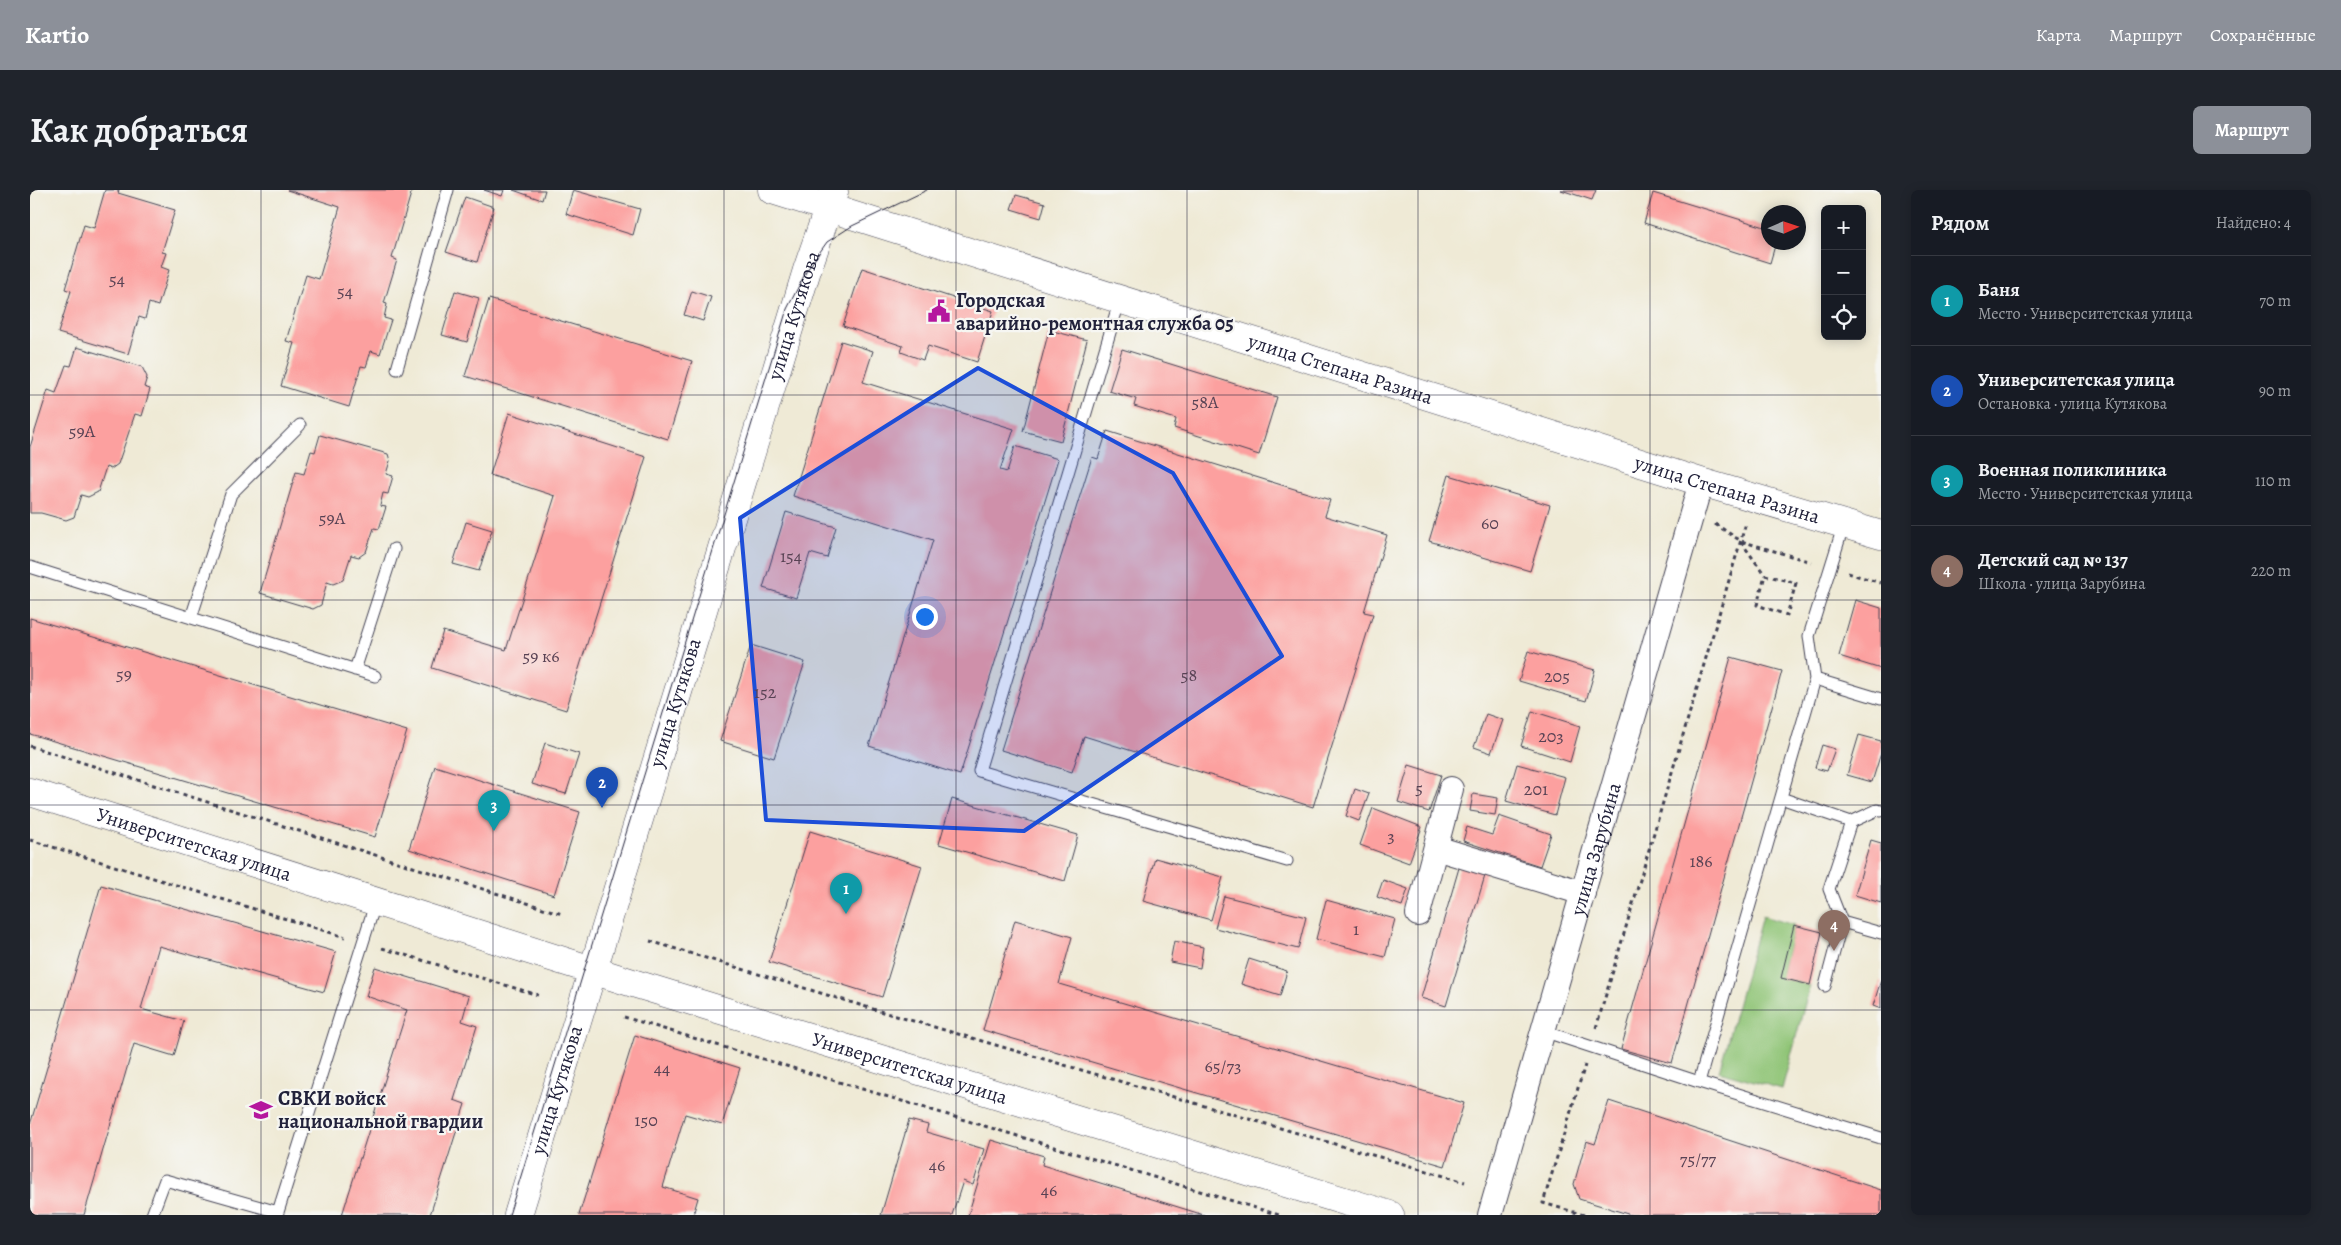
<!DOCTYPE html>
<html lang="ru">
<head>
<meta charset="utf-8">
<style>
  body { margin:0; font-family:Alegreya,serif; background:#20242c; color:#f1f3f6 }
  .controls { position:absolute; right:15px; top:15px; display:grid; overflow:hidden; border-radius:8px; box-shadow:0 2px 12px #0003 }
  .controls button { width:45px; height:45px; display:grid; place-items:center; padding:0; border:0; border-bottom:1px solid #363941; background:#171b24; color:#f1f3f6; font:25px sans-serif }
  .compass { position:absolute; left:1731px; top:15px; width:45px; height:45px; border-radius:50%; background:#171b24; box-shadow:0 2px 12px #0003; rotate:87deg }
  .you { position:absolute; left:894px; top:426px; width:18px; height:18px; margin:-12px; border:4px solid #fff; border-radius:50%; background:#1a73e8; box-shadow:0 0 0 8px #1a73e833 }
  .badge { display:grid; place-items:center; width:32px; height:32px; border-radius:50%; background:#8c9099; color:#fff; font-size:16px; font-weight:700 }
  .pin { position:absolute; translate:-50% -41px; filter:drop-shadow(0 1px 2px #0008) }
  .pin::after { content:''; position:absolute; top:26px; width:18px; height:15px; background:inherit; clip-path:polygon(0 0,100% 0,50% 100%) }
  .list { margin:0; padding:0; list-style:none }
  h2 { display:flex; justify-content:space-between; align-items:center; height:65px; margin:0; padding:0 20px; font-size:21px }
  h2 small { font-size:16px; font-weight:400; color:#9ea1a6 }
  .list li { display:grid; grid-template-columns:32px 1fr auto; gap:15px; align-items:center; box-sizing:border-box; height:90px; padding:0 20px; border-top:1px solid #363941 }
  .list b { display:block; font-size:19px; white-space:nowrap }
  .list p { margin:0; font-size:16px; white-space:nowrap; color:#9ea1a6 }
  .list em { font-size:16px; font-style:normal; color:#9ea1a6 }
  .icon { flex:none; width:28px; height:28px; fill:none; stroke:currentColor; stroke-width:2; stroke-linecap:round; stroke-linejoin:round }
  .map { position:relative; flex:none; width:1851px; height:1025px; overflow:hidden; border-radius:8px }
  header { display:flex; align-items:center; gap:30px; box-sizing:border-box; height:70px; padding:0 25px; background:#8c9099; color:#fff }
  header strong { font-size:24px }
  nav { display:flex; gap:28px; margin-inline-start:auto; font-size:18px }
  .intro { display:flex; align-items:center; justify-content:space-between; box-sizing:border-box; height:120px; padding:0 30px }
  h1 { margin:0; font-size:35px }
  .button { padding:12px 22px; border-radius:8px; background:#8c9099; color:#fff; font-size:18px; font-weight:700 }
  main { display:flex; gap:30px; padding:0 30px }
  aside { flex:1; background:#171b24; border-radius:8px; box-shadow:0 2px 12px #0003 }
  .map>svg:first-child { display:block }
</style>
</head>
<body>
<header>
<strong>Kartio</strong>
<nav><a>Карта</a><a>Маршрут</a><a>Сохранённые</a></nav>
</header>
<div class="intro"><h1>Как добраться</h1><a class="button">Маршрут</a></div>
<main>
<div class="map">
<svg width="1851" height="1025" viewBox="0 0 1851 1025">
  <rect width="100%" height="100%" fill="#f6f6f2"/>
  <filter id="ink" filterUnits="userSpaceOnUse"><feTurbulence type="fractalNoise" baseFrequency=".02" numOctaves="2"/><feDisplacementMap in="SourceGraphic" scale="10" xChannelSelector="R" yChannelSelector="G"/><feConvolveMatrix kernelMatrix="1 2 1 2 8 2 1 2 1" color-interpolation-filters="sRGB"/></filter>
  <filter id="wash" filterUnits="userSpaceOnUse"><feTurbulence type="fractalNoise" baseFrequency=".0096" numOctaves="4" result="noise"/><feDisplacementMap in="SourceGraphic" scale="20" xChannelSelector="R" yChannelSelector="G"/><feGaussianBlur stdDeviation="1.12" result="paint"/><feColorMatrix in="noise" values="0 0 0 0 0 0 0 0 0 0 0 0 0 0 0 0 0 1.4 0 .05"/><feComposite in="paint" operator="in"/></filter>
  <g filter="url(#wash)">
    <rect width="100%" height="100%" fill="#efead6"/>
    <path fill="#8fc476" stroke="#587358" d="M1732,726L1764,735L1751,788L1780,795L1752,899L1689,881Z"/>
    <g id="blocks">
      <path fill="#fca09f" d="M75,0H89L88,3L145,20L132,62L136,63L131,77L139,80L128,116L119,113L115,129L109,127L98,164L28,143L41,101L35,99L54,35L64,38Z
        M257,0H382L362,68L367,70L354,113L357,114L354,128L361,130L350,164L341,161L336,177L331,176L319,217L251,196L264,153L256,151L276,85L289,89L310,17Z
        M454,0H474L472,6Z
        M483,0H515L512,10Z
        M543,0L610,19L603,45L536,24Z
        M1531,0H1566L1562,10Z
        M1623,3L1738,38V52H1746L1740,73L1614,33Z
        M986,5L1015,13L1011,28L981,19Z
        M435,7L464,17L447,72L416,62Z
        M832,78L963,121L947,172L898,156L893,170L871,162L873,156L813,136Z
        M425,101L449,108L437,152L412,145Z
        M662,101L681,107L673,131L654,125Z
        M459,109L662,171L638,249L435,186Z
        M1019,140L1057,150L1031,251L993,241Z
        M811,151L843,161L833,192L984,239L970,280L977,282L985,256L1028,269L930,585L839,556L903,350L763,306Z
        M47,157L112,177L117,187L114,197L120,199L112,226L105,224L88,274L81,279L76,277L68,302L58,307L51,305L44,327L36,330L11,323H0V257L18,200L26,203L36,175L41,176Z
        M1092,159L1247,207L1229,265L1144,238L1146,229L1104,216L1106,209L1079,201Z
        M479,223L616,267L536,520L402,478L413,441L476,460L525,306L460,285Z
        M1077,241L1300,310L1295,326L1357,345L1334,422L1343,424L1283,617L1054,546L1042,582L971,560L1062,267L1068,269Z
        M290,245L358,264L360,271L356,284L363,286L358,304L353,303L350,316L356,317L349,339L344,338L336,362L329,367L321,365L313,390L303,394L297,392L291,415L283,419L230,403L266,282L274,284L281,261L285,262Z
        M1419,285L1520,315L1500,381L1399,351Z
        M756,322L806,337L797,368L780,363L766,408L733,398Z
        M436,332L462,340L449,381L423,374Z
        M1825,410L1851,418V479L1809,466Z
        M0,428L377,541L345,647L0,544Z
        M721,455L775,472L744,568L690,551Z
        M1498,461L1565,480L1556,511L1489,491Z
        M1701,467L1752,481L1642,873L1591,859Z
        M1502,521L1550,536L1540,572L1491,556Z
        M1456,524L1473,530L1461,563L1444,557Z
        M1829,545L1851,551V563L1842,592L1817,585Z
        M515,553L549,564L536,604L502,594Z
        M1792,555L1805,559L1797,581L1785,578Z
        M1487,574L1535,587L1525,625L1476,611Z
        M1379,575L1411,585L1399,622L1368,612Z
        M405,576L550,622L524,705L379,659Z
        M1325,599L1339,604L1329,631L1316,626Z
        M1443,604L1468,608L1465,625L1440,621Z
        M922,609L1048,645L1035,691L909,654Z
        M1343,618L1392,637L1379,673L1330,655Z
        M1469,626L1521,644L1510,676L1433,651L1437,637L1462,645Z
        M780,641L892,676L852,807L739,772Z
        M1841,650L1851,653V713L1825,705Z
        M1125,668L1193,687L1181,730L1113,711Z
        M1431,671L1457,679L1416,816L1391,808Z
        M1353,690L1378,699L1372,716L1347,707Z
        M71,695L306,762L294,802L129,756L111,819L154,831L144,866L104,854L54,1025H0V935Z
        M1194,706L1276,727L1268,759L1185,738Z
        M1296,710L1365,729L1355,767L1286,749Z
        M985,730L1042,747L1029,794L1434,913L1415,976L953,840Z
        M1764,735L1792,742L1780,795L1751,788Z
        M1144,751L1173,757L1170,778L1140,772Z
        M1219,769L1257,781L1250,806L1211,794Z
        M345,777L439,806L432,831L447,836L424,910L435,914L400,1025H312L377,820L336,806Z
        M1851,790V819L1843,816Z
        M605,845L710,878L692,935L655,924L633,997L668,1008L663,1025H549Z
        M1579,911L1851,1000V1025H1601L1549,1009L1544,994L1556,951L1565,954Z
        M879,930L898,935L896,942L954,959L943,995L933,991L922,1025H851Z
        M961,950L1014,966L1012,975L1174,1025H938Z"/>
    </g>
  </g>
  <g filter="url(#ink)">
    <use href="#blocks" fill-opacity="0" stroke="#414052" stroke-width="1"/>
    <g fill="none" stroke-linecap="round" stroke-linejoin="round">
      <defs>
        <path id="service" d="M1090,109L949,581L1257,671
          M367,179L418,0
          M0,377L345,486
          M161,428L201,304L270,235
          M325,480L364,359
          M1785,489L1851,509
          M1751,608L1821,632L1847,620L1851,621
          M1821,632L1799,699L1812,732L1851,743
          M1795,796L1812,732
          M1513,841L1669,892L1785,489L1779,446L1814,334
          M1669,892L1851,948
          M122,1025L135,990L248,1022L346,711"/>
        <g id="minor">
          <path d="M1406,658L1553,703"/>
          <path d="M1388,724L1421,599"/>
          <path id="s1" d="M1460,1025L1671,292"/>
        </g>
        <g id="tertiary">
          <path id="s2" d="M742,0L1671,292L1851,345"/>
          <path id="s3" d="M0,602L606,794L1360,1025"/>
          <path id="s4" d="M488,1025L777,80L804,2"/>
        </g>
      </defs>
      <use href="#service" stroke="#414052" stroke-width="13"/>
      <use href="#minor" stroke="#414052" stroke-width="26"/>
      <use href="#tertiary" stroke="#414052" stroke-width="29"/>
      <path stroke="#414052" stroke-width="3" stroke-dasharray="4 4" stroke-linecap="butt" d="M1685,334L1711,351L1781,372
        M1711,352L1735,385
        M1818,383L1851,393
        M1735,385L1766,393L1757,425L1727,415Z
        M0,556L532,724
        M0,650L315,747
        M620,751L856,823L1435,992
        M352,758L508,805
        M594,827L1249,1025
        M1566,838L1716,333
        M1554,1025L1513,1013L1555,875"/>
      <use href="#service" stroke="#fff" stroke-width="11"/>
      <use href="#minor" stroke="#fff" stroke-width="24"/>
      <use href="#tertiary" stroke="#fff" stroke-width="28"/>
      <path stroke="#22223b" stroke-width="1" d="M479,1025L757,119L777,80L797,52L822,36L897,0"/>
    </g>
  </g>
  <path fill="#1d4ed8" fill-opacity="0.2" stroke="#1d4ed8" stroke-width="4" stroke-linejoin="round" d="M948,178L1143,283L1252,466L994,641L736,630L710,328Z"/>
  <path fill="none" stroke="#22223b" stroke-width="1" stroke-opacity="0.55" d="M231,0V1025M463,0V1025M694,0V1025M926,0V1025M1157,0V1025M1388,0V1025M1620,0V1025M0,205H1851M0,410H1851M0,615H1851M0,820H1851"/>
  <defs>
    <symbol id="civic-bare" viewBox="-9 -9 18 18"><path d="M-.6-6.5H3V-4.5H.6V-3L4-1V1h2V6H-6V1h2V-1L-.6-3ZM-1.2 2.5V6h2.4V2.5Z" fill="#b5179e" stroke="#f6f6f2" stroke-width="2.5" paint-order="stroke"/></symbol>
    <symbol id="university-bare" viewBox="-9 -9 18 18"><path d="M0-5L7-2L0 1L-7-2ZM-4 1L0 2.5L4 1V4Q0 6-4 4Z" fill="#b5179e" stroke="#f6f6f2" stroke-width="2.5" paint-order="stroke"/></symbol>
  </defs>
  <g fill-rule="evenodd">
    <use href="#civic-bare" x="893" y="105" width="32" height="32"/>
    <use href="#university-bare" x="215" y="904" width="32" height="32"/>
  </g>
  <g text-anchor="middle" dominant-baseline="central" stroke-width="4.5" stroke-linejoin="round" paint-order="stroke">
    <g font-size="18" fill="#584254">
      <text x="87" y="89">54</text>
      <text x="315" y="101">54</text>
      <text x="1175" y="212">58А</text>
      <text x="52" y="241">59А</text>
      <text x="302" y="328">59А</text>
      <text x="1460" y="333">60</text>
      <text x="761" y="366">154</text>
      <text x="511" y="466">59 к6</text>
      <text x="94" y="484">59</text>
      <text x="1159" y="485">58</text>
      <text x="1527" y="486">205</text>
      <text x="735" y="502">152</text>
      <text x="1521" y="546">203</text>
      <text x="1389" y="598">5</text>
      <text x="1506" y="599">201</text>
      <text x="1361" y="646">3</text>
      <text x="1671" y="671">186</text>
      <text x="1326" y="739">1</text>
      <text x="1193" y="876">65/73</text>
      <text x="632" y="878">44</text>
      <text x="616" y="930">150</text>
      <text x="1668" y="969">75/77</text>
      <text x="907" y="975">46</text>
      <text x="1019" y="1000">46</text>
    </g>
    <g font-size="20" font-weight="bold" fill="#22223b" stroke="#f6f6f2" text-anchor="start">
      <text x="926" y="110">Городская<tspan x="926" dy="23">аварийно-ремонтная служба 05</tspan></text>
      <text x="248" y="908">СВКИ войск<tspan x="248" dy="23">национальной гвардии</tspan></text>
    </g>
    <g font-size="20" fill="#22223b" stroke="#f6f6f2">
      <text stroke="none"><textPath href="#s4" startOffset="941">улица Кутякова</textPath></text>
      <text stroke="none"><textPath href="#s2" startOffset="596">улица Степана Разина</textPath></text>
      <text stroke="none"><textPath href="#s2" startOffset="1001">улица Степана Разина</textPath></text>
      <text stroke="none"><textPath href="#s4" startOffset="536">улица Кутякова</textPath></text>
      <text stroke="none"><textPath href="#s3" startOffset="172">Университетская улица</textPath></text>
      <text stroke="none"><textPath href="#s1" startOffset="381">улица Зарубина</textPath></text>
      <text stroke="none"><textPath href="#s3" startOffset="922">Университетская улица</textPath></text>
      <text stroke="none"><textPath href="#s4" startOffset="131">улица Кутякова</textPath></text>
    </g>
  </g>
</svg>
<div class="controls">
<button>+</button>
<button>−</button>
<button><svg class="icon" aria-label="locate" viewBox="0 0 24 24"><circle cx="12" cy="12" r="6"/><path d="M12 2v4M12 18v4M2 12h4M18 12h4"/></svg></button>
</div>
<svg class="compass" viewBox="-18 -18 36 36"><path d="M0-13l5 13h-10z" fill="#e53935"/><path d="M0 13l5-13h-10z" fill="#9ea1a6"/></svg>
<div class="you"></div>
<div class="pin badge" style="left:816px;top:724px;background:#0f9aa8">1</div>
<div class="pin badge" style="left:572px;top:618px;background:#1a4fb4">2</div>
<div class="pin badge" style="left:464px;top:641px;background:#0f9aa8">3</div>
<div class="pin badge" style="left:1804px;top:761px;background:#8d6e63">4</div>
</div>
<aside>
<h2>Рядом<small>Найдено: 4</small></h2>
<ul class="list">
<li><span class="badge" style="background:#0f9aa8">1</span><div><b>Баня</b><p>Место · Университетская улица</p></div><em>70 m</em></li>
<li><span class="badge" style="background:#1a4fb4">2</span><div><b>Университетская улица</b><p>Остановка · улица Кутякова</p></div><em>90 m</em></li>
<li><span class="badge" style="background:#0f9aa8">3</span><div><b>Военная поликлиника</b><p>Место · Университетская улица</p></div><em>110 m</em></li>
<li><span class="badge" style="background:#8d6e63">4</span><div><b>Детский сад № 137</b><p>Школа · улица Зарубина</p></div><em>220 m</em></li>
</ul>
</aside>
</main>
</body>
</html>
